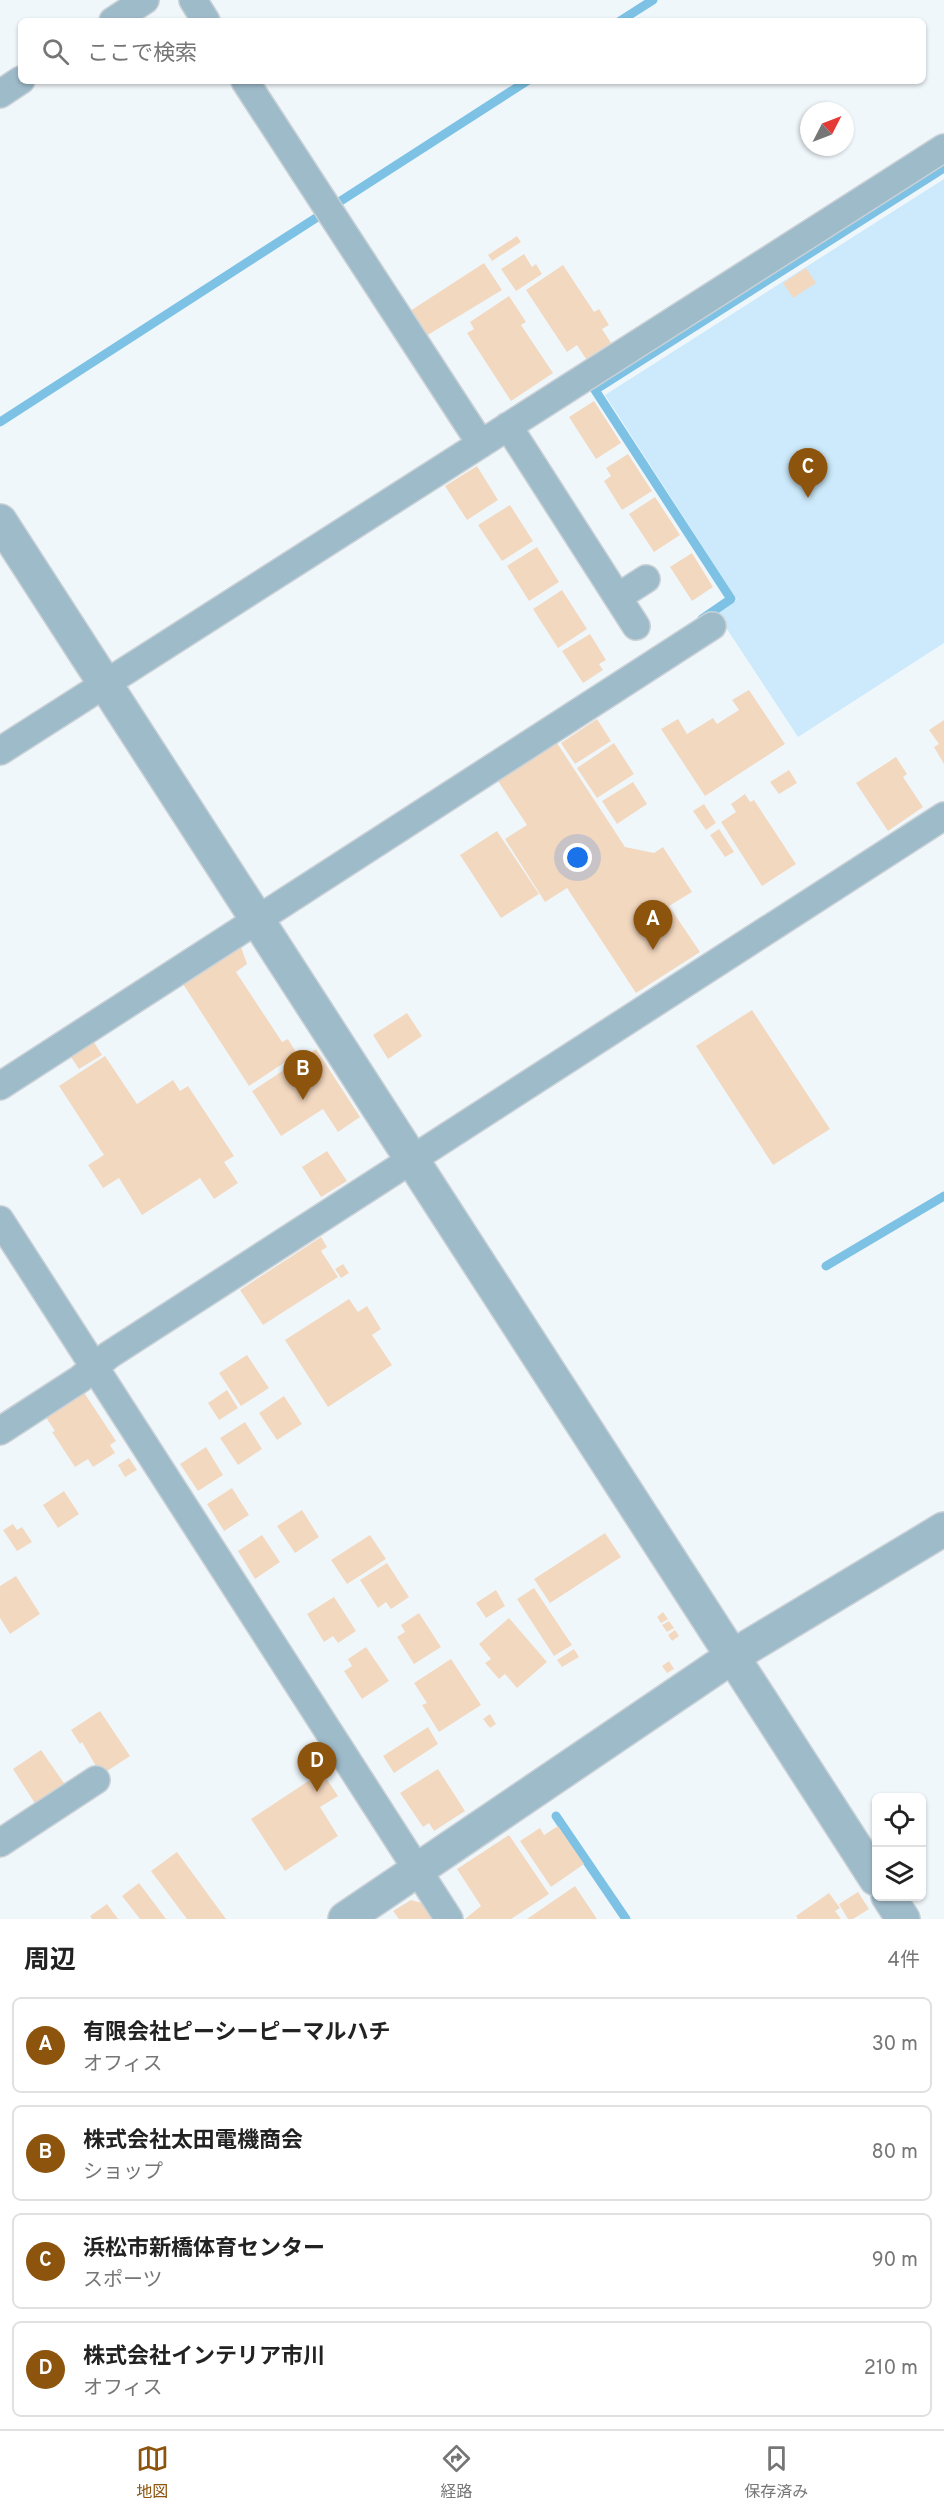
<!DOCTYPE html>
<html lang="ja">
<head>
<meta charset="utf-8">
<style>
  body { margin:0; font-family:Overpass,"Noto Sans JP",sans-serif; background:#f2f2f2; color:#222 }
  .controls { position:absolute; right:18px; bottom:18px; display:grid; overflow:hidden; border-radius:9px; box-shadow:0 2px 4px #0004 }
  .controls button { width:54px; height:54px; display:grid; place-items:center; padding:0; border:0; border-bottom:2px solid #e0e0e0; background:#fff; color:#222; font:30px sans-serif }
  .compass { position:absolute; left:800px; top:102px; width:54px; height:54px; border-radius:50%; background:#fff; box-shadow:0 2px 4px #0004; rotate:48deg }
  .you { position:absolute; left:578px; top:858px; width:21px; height:21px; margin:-15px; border:4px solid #fff; border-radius:50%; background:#1a73e8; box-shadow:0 0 0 9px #1a73e833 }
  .badge { display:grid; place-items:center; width:39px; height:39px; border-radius:50%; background:#8d540d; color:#fff; font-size:20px; font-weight:700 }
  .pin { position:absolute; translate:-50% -50px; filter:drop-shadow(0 2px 3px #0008) }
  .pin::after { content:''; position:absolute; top:32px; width:21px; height:18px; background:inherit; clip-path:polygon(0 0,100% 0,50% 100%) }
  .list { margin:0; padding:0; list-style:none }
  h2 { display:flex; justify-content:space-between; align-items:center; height:78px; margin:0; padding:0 24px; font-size:26px }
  h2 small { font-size:20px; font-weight:400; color:#767676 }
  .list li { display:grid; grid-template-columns:39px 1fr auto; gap:18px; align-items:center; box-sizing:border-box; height:96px; margin:0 12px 12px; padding:0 12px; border:2px solid #e0e0e0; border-radius:9px }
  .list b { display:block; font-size:22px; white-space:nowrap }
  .list p { margin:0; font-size:20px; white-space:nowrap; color:#767676 }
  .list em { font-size:20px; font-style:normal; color:#767676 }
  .icon { flex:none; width:33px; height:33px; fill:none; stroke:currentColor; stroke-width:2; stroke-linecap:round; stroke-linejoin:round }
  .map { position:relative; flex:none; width:944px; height:1919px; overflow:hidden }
  .search { position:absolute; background:#fff; box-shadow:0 2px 4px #0004; left:18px; right:18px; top:18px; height:66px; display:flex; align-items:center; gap:15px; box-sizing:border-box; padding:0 21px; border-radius:9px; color:#767676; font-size:22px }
  .sheet { height:510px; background:#fff }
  nav { display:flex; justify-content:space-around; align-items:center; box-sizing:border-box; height:84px; border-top:2px solid #e0e0e0; background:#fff; font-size:16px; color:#767676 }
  nav a { display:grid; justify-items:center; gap:3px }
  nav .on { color:#8d540d }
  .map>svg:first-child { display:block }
</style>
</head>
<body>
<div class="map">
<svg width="944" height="1919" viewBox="0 0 944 1919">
  <rect width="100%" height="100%" fill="#f0f7fb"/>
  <path fill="#cceafb" d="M944,179V643L798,737L717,614L737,600L605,395Z"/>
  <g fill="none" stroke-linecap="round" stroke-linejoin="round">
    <path stroke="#7dc2e4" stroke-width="9" d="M620,21L653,0
      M336,204L527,81
      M0,422L319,216
      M702,619L731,599L595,390L944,168
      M826,1266L944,1196
      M556,1816L626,1919"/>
  </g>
  <path fill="#f3d8c0" d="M517,236L521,242L492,261L488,255Z
    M524,254L532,267L536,264L542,274L516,291L501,269Z
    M484,263L502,290L426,336L410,311Z
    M563,265L594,312L599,309L609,325L602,329L611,343L586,359L577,345L567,352L526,290Z
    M806,268L816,283L793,298L783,283Z
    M509,296L526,322L521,325L553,373L511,401L467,333L474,329L470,322Z
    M594,401L621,443L596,459L569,417Z
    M628,454L652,491L622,510L604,481L611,476L606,468Z
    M477,466L498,500L467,520L445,486Z
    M655,497L680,535L654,552L629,514Z
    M510,505L533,541L502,561L478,525Z
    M537,547L559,582L529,601L507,566Z
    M692,553L713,587L692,601L670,567Z
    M562,590L587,629L558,648L533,609Z
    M590,634L606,660L599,664L603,670L583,683L562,651Z
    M749,690L785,744L705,796L661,729L678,719L687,734L713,718L717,724L739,710L732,700Z
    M597,719L611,741L575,764L561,743Z
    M944,720V764L934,747L939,744L929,730Z
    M557,743L625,847L654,853L663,847L692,892L669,906L700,952L636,993L567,888L545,902L505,839L527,825L498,781Z
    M614,743L634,774L597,798L577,768Z
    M896,757L907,774L903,777L923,807L888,831L856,783Z
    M789,770L797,783L779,794L770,782Z
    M633,782L647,804L617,824L602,801Z
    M745,794L750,802L754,800L796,864L762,886L721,822L736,812L731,804Z
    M704,804L716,823L706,830L693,811Z
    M719,829L734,852L725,857L710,835Z
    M497,831L539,894L501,918L460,855Z
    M241,947L247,964L236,972L282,1042L288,1039L297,1054L249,1086L183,984Z
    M752,1010L830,1129L773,1165L696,1046Z
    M407,1013L422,1036L388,1059L373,1035Z
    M92,1039L102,1055L79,1069L69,1054Z
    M316,1049L360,1117L338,1132L323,1109L281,1136L252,1091Z
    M105,1056L137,1104L173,1080L180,1091L188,1086L234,1156L224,1162L238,1183L214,1199L200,1178L142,1215L119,1178L103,1188L88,1165L104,1155L59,1086Z
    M327,1151L347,1181L321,1197L302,1167Z
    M321,1237L327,1247L321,1251L338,1277L263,1325L240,1290Z
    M343,1264L349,1273L341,1278L335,1269Z
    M349,1299L358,1312L367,1306L381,1329L372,1335L392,1365L328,1407L285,1340Z
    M247,1355L269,1388L241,1406L219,1373Z
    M227,1390L238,1408L219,1420L208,1403Z
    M83,1391L116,1441L110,1445L115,1453L93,1467L88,1459L75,1467L52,1432L55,1431L45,1416Z
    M284,1396L302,1424L277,1440L259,1413Z
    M245,1422L262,1449L238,1465L220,1438Z
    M206,1447L223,1475L198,1491L180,1464Z
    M129,1458L137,1470L125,1477L118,1465Z
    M232,1488L249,1515L224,1531L207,1504Z
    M64,1491L79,1514L58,1528L43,1505Z
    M302,1510L319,1537L295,1553L277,1526Z
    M13,1524L17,1530L22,1527L32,1542L17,1551L3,1530Z
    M605,1533L621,1557L550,1603L534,1579Z
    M262,1535L280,1562L255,1579L238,1551Z
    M370,1535L386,1559L347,1584L331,1560Z
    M387,1563L409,1597L391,1609L386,1602L378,1608L360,1580Z
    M16,1576L40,1614L10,1634L0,1618V1586Z
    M534,1588L572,1645L554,1656L517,1599Z
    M496,1590L505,1606L486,1618L476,1603Z
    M334,1597L356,1631L338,1643L333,1636L324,1642L307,1614Z
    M663,1612L668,1619L661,1623L657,1617Z
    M419,1613L441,1647L414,1664L397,1637L405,1632L401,1625Z
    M509,1618L547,1662L517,1688L505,1674L499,1679L485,1663L491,1659L479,1644Z
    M669,1621L674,1628L667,1632L662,1625Z
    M675,1630L679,1636L672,1641L668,1635Z
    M366,1647L389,1681L362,1699L344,1671L352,1666L348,1659Z
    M574,1649L579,1657L562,1667L557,1660Z
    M451,1659L481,1705L439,1732L422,1705L427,1703L414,1683Z
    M669,1661L674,1669L667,1673L662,1666Z
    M100,1711L130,1756L101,1775L82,1742L80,1744L71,1730Z
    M490,1714L496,1724L490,1728L483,1719Z
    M428,1727L438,1744L394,1773L383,1756Z
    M41,1750L66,1786L36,1805L13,1769Z
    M438,1769L465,1811L434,1831L429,1823L423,1827L400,1793Z
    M322,1772L338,1796L320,1807L338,1836L285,1871L251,1819Z
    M558,1826L584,1864L551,1887L520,1841L540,1828L544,1835Z
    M509,1835L549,1894L511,1919H465L481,1906L457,1869Z
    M177,1852L226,1919H187L151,1871Z
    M139,1883L166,1919H140L122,1896Z
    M575,1886L597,1919H527Z
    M858,1892L869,1909L853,1919H848L839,1904Z
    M829,1893L840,1908L835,1911L841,1919H798L796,1916Z
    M411,1900L422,1903L432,1919H399L393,1911Z
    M107,1904L118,1919H92L90,1916Z"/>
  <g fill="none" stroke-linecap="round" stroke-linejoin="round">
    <defs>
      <path id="minor" d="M193,0L206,21
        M113,21L145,0
        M245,81L481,444
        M0,94L21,80
        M508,426L636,626
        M618,597L646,579
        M0,751L944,148
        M0,1086L712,626
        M0,1220L449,1919
        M0,1431L80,1379L109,1355L944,816
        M0,1843L96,1780"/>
      <path id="tertiary" d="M0,521L876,1879
        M888,1896L903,1919
        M345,1919L733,1656L944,1529"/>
    </defs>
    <use href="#minor" stroke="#c9d1d6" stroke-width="30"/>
    <use href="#tertiary" stroke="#c9d1d6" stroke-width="36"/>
    <use href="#minor" stroke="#9ebbca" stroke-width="27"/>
    <use href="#tertiary" stroke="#9ebbca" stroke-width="33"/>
  </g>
</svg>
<div class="controls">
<button><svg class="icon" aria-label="locate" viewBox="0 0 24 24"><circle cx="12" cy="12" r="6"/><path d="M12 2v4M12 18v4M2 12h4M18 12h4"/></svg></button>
<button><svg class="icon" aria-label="layers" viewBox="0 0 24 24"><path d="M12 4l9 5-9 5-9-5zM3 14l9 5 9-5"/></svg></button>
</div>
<svg class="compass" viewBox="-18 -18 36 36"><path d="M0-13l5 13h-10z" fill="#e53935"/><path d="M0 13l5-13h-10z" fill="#767676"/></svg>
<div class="you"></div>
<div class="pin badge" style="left:653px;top:950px">A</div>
<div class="pin badge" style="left:303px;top:1100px">B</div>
<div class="pin badge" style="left:808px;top:498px">C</div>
<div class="pin badge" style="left:317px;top:1792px">D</div>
<div class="search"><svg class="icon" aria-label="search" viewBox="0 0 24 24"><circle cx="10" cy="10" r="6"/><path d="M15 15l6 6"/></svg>ここで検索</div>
</div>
<section class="sheet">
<h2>周辺<small>4件</small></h2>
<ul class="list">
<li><span class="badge">A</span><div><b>有限会社ピーシーピーマルハチ</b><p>オフィス</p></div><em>30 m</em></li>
<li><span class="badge">B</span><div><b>株式会社太田電機商会</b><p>ショップ</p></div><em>80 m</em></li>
<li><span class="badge">C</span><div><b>浜松市新橋体育センター</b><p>スポーツ</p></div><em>90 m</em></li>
<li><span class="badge">D</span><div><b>株式会社インテリア市川</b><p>オフィス</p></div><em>210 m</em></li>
</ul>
</section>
<nav>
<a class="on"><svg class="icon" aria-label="map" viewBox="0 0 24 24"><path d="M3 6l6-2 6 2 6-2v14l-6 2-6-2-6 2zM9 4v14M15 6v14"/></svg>地図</a>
<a><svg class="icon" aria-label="directions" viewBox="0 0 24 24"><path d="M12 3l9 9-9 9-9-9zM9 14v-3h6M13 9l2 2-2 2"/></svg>経路</a>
<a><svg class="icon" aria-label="saved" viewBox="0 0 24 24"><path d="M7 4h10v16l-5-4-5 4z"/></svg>保存済み</a>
</nav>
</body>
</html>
